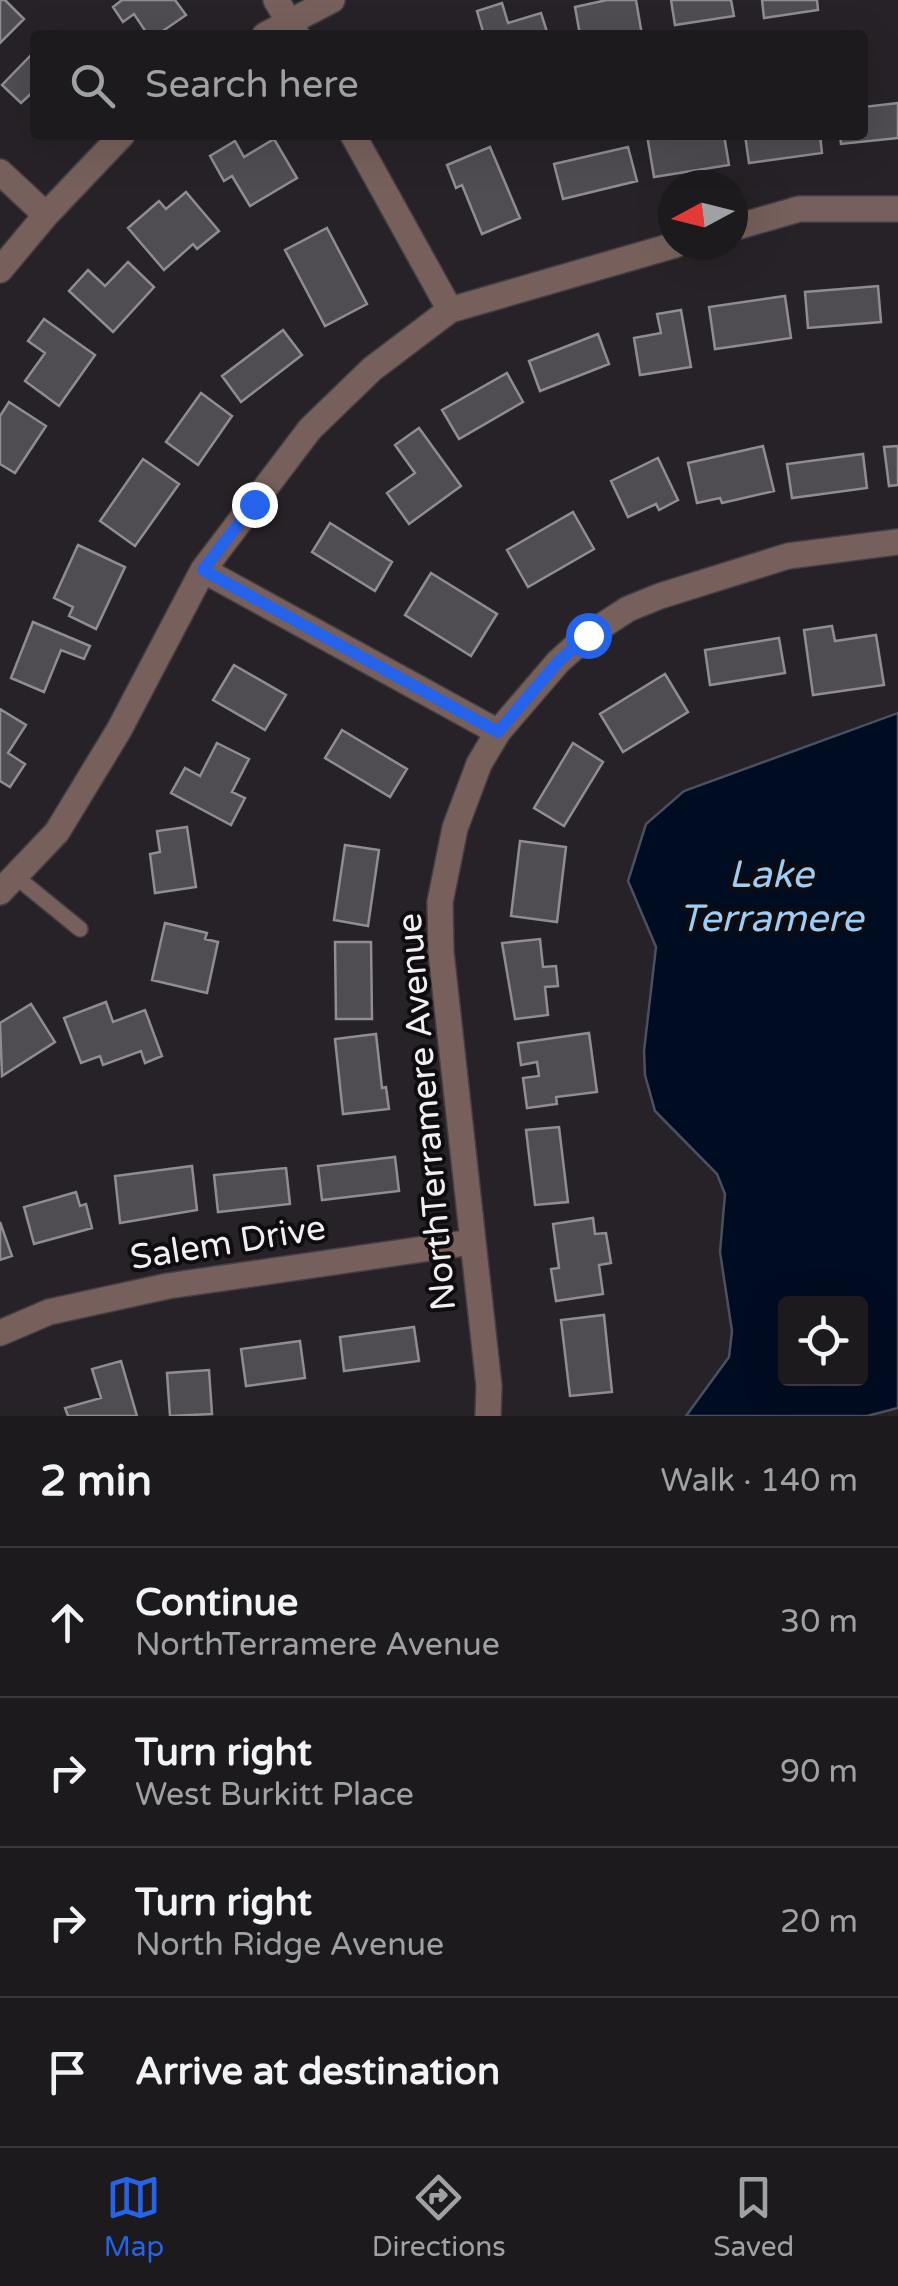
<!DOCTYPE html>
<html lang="en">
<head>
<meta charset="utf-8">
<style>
  body { margin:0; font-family:"Varela Round",sans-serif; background:#252326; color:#f1f3f6 }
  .controls { position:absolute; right:30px; bottom:30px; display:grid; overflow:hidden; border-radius:10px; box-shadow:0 10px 40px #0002 }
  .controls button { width:90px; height:90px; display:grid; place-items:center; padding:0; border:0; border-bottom:2px solid #3b383b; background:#1d1a1d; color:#f1f3f6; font:50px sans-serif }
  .compass { position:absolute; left:658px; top:170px; width:90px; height:90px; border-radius:50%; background:#1d1a1d; box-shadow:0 10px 40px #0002; rotate:263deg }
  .stop { position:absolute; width:30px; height:30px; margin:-22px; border:8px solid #2563eb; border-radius:50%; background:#fff }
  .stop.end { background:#2563eb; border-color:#fff; box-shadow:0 2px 10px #0008 }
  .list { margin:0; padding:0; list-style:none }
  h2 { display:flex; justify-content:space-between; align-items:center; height:130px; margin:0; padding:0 40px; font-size:42px }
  h2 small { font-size:32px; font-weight:400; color:#a0a1a4 }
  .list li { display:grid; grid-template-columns:65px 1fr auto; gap:30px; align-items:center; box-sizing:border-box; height:150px; padding:0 40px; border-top:2px solid #3b383b }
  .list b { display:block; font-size:38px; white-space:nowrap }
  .list p { margin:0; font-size:32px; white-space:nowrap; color:#a0a1a4 }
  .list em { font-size:32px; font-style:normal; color:#a0a1a4 }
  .icon { flex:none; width:55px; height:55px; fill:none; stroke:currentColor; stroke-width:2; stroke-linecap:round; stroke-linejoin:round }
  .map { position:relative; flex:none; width:898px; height:1416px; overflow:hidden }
  .search { position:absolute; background:#1d1a1d; box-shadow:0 10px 40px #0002; left:30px; right:30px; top:30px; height:110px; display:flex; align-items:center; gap:25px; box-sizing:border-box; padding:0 35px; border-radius:10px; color:#a0a1a4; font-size:38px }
  .sheet { height:730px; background:#1d1a1d }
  nav { display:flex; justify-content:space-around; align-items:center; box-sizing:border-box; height:140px; border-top:2px solid #3b383b; background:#1d1a1d; font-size:28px; color:#a0a1a4 }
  nav a { display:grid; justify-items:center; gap:5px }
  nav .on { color:#2563eb }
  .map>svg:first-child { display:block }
</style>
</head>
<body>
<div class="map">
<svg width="898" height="1416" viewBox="0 0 898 1416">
  <rect width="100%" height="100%" fill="#272227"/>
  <path fill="#000c22" stroke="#495060" stroke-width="2.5" fill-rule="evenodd" d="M898,713V1408L867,1416H686L729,1357L732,1331L720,1252L725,1194L717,1174L655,1111L645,1075L644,1051L656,947L628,881L646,824L684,791ZM786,1304H860V1378H786Z"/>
  <path fill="#4f4c52" stroke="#8f8c93" stroke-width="2.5" d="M0,0H5L24,19L0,43Z
    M122,0H175L186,15L157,35H148L134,14L123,22L113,7Z
    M607,0H636L642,35H580L575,7Z
    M671,0H731L734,16L675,25Z
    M762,0H817L818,10L764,18Z
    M502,3L508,23L541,13L548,35H484L477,11Z
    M35,51V90L21,103L2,85Z
    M898,103V138L841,144L840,135H863V107Z
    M647,135H724L729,165L654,177Z
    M745,135H820L822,153L749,163Z
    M274,139L297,178L250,206L232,176L224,181L210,156L235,141L244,157Z
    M490,147L520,218L482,234L462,185L456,188L447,165Z
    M628,147L637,181L563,199L554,164Z
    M186,192L219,231L197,249L193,244L164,270L128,228L159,201L166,209Z
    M327,228L367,304L325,326L285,250Z
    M128,262L154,287L113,332L69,291L88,270L105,286Z
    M878,286L881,322L808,328L805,292Z
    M785,296L791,338L715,349L709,307Z
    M681,310L691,367L640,375L634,338L661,333L657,314Z
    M44,319L95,355L59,406L25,381L45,353L28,341Z
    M283,330L302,355L241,402L222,376Z
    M598,334L609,364L540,391L529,361Z
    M507,373L523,402L459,439L442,410Z
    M201,393L232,416L198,465L166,442Z
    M9,402L46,426L15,473L0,464V416Z
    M419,428L461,486L409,524L387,493L415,473L395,445Z
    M763,446L774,491L722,503L720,498L697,503L688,463Z
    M898,446V485L889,486L884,447Z
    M863,454L867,488L792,498L787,464Z
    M658,458L678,500L659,510L656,504L628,517L611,481Z
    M143,459L179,484L135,546L100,521Z
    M573,512L594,549L528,587L507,550Z
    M330,523L392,562L375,591L312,552Z
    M78,545L125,567L96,629L69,616L73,607L54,598Z
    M431,573L497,614L471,656L405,615Z
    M33,622L90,646L84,659L61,650L44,692L11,678Z
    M832,626L835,641L876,635L884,685L813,695L804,630Z
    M779,638L785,673L710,685L705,650Z
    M234,665L286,695L265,730L213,700Z
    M665,674L688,712L623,752L600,714Z
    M0,709L26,725L8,753L25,764L10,787L0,781Z
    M342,730L407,769L390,797L325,758Z
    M217,743L249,759L232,792L245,798L231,825L171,793L185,768L200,776Z
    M573,743L603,762L564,826L534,808Z
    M187,827L196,887L155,893L150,854L160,852L157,831Z
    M520,841L566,847L557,922L511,916Z
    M345,845L379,850L368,926L334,920Z
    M165,923L207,933L205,939L218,942L207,993L152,980Z
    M540,939L543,967L556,966L558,986L545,987L548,1015L515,1019L502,943Z
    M335,942H371L372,1019H336Z
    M106,1002L113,1022L145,1010L162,1056L145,1063L141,1051L103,1065L100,1056L81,1063L64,1018Z
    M31,1004L55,1042L2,1076L0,1023Z
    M589,1033L597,1092L556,1097L557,1104L527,1108L523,1078L539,1076L537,1062L521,1065L518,1043Z
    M376,1034L382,1088L386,1087L389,1109L343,1114L335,1039Z
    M559,1127L568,1202L535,1205L526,1130Z
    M395,1157L399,1191L322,1200L318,1166Z
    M192,1166L197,1210L120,1223L115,1176Z
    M286,1168L290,1204L218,1212L214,1175Z
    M76,1192L80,1206L86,1204L92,1228L34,1244L24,1207Z
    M593,1218L595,1234L606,1233L611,1263L599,1265L603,1294L556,1301L551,1269L559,1268L553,1224Z
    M0,1222L12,1256L0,1260Z
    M604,1315L612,1392L570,1396L561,1320Z
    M414,1327L419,1361L344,1371L340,1337Z
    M300,1341L305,1378L246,1386L241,1349Z
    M121,1361L137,1416H68L65,1408L101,1398L92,1369Z
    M209,1370L212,1414L170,1416L167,1373Z"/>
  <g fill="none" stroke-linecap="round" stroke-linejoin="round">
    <defs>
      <path id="lane" d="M15,876L80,929"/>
      <path id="street" d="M276,0L297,35
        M265,35L332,0
        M353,135L450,310
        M0,172L46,215
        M733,228L799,209H898
        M0,270L46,215L122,135
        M203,570L498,732
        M0,892L57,832L119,730L203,570L310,429L372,369L450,310L675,245
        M0,1333L49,1312L168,1286L472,1242
        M488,1416L489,1386L441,952L440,902L455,828L479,764L498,732L558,662L588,635L628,609L660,596L788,556L898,542"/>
    </defs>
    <use href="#lane" stroke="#433f43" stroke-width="18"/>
    <use href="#street" stroke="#433f43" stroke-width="28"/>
    <use href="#lane" stroke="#77605b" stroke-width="15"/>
    <use href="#street" stroke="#77605b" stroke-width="25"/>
  </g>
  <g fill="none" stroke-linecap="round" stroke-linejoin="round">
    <path stroke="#2563eb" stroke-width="12" d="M254,504L203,570L498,732L558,662L588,635"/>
  </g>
  <g text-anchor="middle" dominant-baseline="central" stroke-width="8" stroke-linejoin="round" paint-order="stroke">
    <g font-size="35" fill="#f2eff2" stroke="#0e0c0e">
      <text transform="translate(427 1112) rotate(-95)">NorthTerramere Avenue</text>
      <text transform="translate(228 1243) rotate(-9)">Salem Drive</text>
    </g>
    <g font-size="38" font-style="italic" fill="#9dccf7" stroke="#0e0c0e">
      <text x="771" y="875">Lake<tspan x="771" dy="44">Terramere</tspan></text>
    </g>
  </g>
</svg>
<div class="controls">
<button><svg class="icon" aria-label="locate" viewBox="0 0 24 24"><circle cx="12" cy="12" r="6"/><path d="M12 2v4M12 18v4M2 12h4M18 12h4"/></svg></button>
</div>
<svg class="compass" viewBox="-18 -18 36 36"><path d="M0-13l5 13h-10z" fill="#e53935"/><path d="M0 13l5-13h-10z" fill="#a0a1a4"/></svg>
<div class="stop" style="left:588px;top:635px"></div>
<div class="stop end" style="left:254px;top:504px"></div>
<div class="search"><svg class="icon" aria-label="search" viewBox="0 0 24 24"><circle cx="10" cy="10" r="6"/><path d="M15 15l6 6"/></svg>Search here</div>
</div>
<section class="sheet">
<h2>2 min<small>Walk · 140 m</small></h2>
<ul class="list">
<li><svg class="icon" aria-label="ahead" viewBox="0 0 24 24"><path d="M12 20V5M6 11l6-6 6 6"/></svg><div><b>Continue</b><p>NorthTerramere Avenue</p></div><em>30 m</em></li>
<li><svg class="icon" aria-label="right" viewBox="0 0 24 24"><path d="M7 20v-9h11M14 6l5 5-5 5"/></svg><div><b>Turn right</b><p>West Burkitt Place</p></div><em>90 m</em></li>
<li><svg class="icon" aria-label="right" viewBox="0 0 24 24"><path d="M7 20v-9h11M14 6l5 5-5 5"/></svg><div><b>Turn right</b><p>North Ridge Avenue</p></div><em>20 m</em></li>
<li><svg class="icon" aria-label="arrive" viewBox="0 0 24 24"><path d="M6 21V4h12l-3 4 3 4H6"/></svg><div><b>Arrive at destination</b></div></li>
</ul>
</section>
<nav>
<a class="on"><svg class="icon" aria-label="map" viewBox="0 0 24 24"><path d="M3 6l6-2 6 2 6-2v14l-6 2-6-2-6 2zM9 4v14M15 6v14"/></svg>Map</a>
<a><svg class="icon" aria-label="directions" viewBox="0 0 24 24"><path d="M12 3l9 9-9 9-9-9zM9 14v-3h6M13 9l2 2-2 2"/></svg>Directions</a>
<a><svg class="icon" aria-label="saved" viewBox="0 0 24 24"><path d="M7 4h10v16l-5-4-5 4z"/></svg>Saved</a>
</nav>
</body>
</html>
